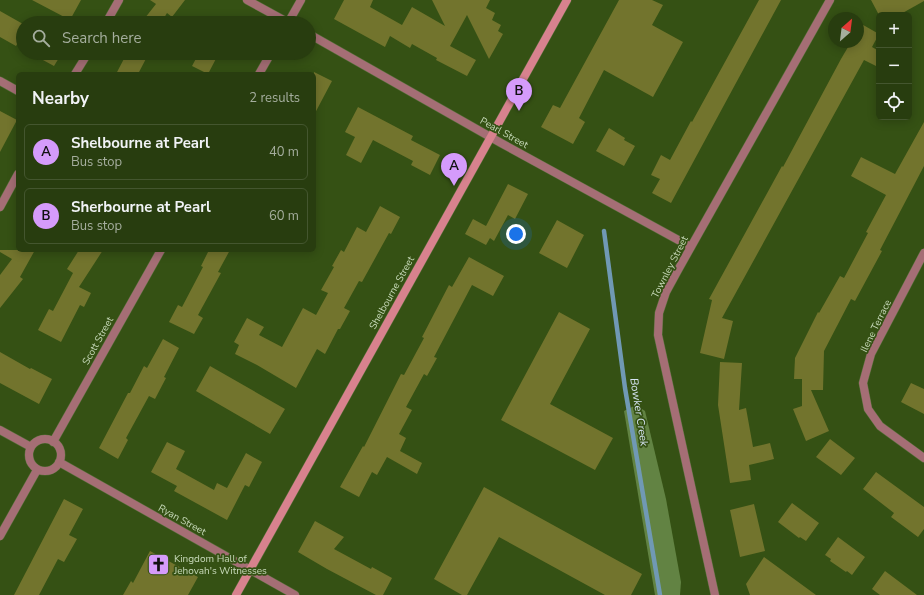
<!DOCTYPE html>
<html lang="en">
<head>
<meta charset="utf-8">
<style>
  body { margin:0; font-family:"Nunito Sans",sans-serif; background:#304418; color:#f1f3f6 }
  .controls { position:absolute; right:12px; top:12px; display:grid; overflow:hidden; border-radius:6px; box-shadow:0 2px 10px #0003 }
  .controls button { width:36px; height:36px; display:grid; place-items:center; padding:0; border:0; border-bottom:1px solid #44562f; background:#283d0f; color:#f1f3f6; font:20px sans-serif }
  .compass { position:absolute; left:828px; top:12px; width:36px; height:36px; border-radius:50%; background:#283d0f; box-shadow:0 2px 10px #0003; rotate:28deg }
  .you { position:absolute; left:516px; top:234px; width:14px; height:14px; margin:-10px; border:3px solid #fff; border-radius:50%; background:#1a73e8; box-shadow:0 0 0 6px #1a73e833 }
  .badge { display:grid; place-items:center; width:26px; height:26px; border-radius:50%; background:#d59bfb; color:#111; font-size:13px; font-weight:700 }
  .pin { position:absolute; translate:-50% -33px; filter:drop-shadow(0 1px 2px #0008) }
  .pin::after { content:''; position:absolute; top:21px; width:14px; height:12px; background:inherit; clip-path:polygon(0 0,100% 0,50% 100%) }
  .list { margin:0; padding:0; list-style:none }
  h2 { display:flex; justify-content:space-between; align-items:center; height:52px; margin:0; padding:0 16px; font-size:17px }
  h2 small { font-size:13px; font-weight:400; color:#a5ae9e }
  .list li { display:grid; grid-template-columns:26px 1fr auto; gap:12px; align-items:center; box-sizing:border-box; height:56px; margin:0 8px 8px; padding:0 8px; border:1px solid #44562f; border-radius:6px }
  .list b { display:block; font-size:15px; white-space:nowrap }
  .list p { margin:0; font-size:13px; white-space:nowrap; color:#a5ae9e }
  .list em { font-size:13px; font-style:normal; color:#a5ae9e }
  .icon { flex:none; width:22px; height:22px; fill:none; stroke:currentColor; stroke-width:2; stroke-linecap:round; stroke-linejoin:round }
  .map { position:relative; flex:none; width:924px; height:595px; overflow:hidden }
  .search { position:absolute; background:#283d0f; box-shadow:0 2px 10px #0003; left:16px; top:16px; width:300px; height:44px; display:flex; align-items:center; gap:10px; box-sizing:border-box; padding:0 14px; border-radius:22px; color:#a5ae9e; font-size:15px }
  .panel { position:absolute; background:#283d0f; box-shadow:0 2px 10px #0003; left:16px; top:72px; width:300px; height:180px; border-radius:6px }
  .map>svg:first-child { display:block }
</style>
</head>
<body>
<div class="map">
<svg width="924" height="595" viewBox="0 0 924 595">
  <rect width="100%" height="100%" fill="#355114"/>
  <path fill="#628343" d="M636,405L645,411L666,499L681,582L680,595H655L624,411Z"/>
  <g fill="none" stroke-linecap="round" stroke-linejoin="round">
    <path stroke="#7099b4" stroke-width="4.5" d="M604,231L625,388L660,595"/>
  </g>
  <path fill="#72742d" d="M32,0H81L70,20Z
    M150,0H185L172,17L167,13L161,23H141L156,4Z
    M344,0H373L370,7L402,25L412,7L445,26L432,0H490L486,8L495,13L492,20L501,25L498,31L503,34L489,59L467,15L450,46L476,60L467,76L436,60L437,58L412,44L410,48L390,36L385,47L334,19Z
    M619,0H652L663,5L652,25L683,42L653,97L604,70L579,118L585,122L573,144L541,127L553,105L560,108Z
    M759,0H781L671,203L652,193L660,179L651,175L661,155L670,160L691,121L692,122Z
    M871,0H924V1L899,15H879Z
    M0,11L23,24V34L16,46L0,37Z
    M858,22L879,34L872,47L879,51V60L876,66L864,60L722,318L733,321L724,359L700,353L712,300L709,299L782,166L783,167L841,59L851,42H858Z
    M30,53H62L54,66Z
    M127,53H149L138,74H116Z
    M199,53H219L208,74L192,66Z
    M314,72L332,81L314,115Z
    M358,107L413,136L411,140L440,155L430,175L411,165L413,161L373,140L361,163L346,155L355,137L345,132Z
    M0,111L17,120L0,152Z
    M924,122V166L880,250L882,251L862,288L855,301L851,299L824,351L823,390H811L829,431L806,441L793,409L802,406V379H794L795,358L818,312L819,313L840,276L844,278L868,233L866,232L886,195L851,176L861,157L895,174Z
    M609,128L625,138L624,140L635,146L624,166L596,151Z
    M508,184L528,194L515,219L508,215L494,241L490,238L486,245L465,234L473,219L486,226Z
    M380,206L400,217L391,234L389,233L362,282L359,281L344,308L350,311L340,329H338L325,354L317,349L296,388L257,365L235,354L239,345L234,342L247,318L264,327L259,335L282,347L303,308L316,315L328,293L321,290L334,267L332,266L341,250L344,252L357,227L366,232Z
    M557,220L584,235L567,268L539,253Z
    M0,250H35L20,277L23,279L0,308V275L12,259L0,252Z
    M79,250H103L79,287L91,293L84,307L80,305L61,342L38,330L49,309L53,311L73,273L67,269Z
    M209,250H230L218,272L221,273L198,315L203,318L194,334L169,322L178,305L182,307L203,267L201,266Z
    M469,257L504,276L493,296L472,285L434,357L437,358L427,376L424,374L406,407L412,410L399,434L406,438L400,451L422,463L417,474L387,457L377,475L372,472L359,497L340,487L363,446L364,447L401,374L404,375L424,338L422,337L449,285L452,287Z
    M559,312L590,329L550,404L613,438L595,470L501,420Z
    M163,339L179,348L164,377L166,378L155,399L149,396L126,438L128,440L118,459L99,448L128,393H130L144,366L147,368Z
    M0,352L30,369L31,368L52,379L39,404L0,383Z
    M720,362L742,363L739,410L746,408L753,447L770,443L774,459L749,465L751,480L730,483L718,405Z
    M210,366L285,409L270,434L196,391Z
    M911,383L924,389V414L901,402Z
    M830,439L855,458L841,475L816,457Z
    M167,442L185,451L176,469L214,490L217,483L227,488L246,453L262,462L249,487L245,485L227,520L174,491L177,486L151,472Z
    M876,472L924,507V529L918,537L891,517L894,513L863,489Z
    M484,487L642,574L631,595H605L499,537L467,595H462L434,579Z
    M64,499L83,509L69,535L77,539L64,562L58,559L39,595H14Z
    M792,503L819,523L806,541L800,537L799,538L778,522Z
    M754,504L765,551L740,557L730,510Z
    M315,521L344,537L334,549L371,569L372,567L392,578L383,595H376L327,569L298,552Z
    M838,537L865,557L852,575L847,571L846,572L830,561L831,559L825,555Z
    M150,551L198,577L188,595H123L131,581L133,583Z
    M764,557L816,595H750L746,584Z
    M885,571L917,595H880L872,589Z"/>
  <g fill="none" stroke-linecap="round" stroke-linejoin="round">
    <defs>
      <path id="minor" d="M247,0L289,23
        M106,23L119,0
        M288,23L301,0
        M309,34L501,143L691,247
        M75,74L88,53
        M259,74L271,53
        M0,81L18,91
        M0,207L18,174
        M924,253L871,354L863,383L868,409L880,426L924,458
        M0,430L31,447
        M29 455a16 16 0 1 1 32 0a16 16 0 1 1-32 0Z
        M53,442L161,250
        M59,462L295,595
        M0,536L37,470
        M715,595L658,335L659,313L666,292L678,270L830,0"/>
      <path id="secondary" d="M236,595L567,0"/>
    </defs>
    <use href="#minor" stroke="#556f39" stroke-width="9"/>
    <use href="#secondary" stroke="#556f39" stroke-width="9"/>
    <use href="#minor" stroke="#a56e75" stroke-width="8"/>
    <use href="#secondary" stroke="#d8828e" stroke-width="8"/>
  </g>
  <defs>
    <symbol id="church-square" viewBox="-11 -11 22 22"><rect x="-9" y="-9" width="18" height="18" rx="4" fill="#d59bfb" stroke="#355114"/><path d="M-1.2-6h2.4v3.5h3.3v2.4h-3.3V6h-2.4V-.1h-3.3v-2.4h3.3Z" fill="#111"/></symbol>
  </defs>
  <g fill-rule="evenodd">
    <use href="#church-square" x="146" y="552" width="25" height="25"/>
  </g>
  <g text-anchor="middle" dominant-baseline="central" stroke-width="3.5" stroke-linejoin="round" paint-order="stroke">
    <g font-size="10" fill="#c8daba" stroke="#355114">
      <text transform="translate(504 133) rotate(29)">Pearl Street</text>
      <text transform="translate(670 267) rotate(-63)">Townley Street</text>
      <text transform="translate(392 293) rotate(-61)">Shelbourne Street</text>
      <text transform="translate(876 326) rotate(-64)">Ilene Terrace</text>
      <text transform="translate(98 341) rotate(-61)">Scott Street</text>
      <text transform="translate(182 520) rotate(29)">Ryan Street</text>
    </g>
    <g font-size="10" fill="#c8daba" stroke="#355114" text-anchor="start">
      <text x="174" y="559">Kingdom Hall of<tspan x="174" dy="12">Jehovah's Witnesses</tspan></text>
    </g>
    <g font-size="11" font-style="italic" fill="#d6e4f3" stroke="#355114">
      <text transform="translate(639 412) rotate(81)">Bowker Creek</text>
    </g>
  </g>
</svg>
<div class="controls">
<button>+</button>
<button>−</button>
<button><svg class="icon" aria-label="locate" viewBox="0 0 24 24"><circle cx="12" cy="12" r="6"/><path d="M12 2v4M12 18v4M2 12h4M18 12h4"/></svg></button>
</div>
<svg class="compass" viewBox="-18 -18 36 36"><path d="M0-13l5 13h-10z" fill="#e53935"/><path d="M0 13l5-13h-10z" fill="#a5ae9e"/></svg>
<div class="you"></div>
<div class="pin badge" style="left:454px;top:186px">A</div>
<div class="pin badge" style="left:519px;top:111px">B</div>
<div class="search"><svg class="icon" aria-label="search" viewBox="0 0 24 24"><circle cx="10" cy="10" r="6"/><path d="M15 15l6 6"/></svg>Search here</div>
<section class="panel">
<h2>Nearby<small>2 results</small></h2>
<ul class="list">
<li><span class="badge">A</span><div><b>Shelbourne at Pearl</b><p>Bus stop</p></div><em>40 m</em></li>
<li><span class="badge">B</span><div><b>Sherbourne at Pearl</b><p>Bus stop</p></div><em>60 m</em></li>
</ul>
</section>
</div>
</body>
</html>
